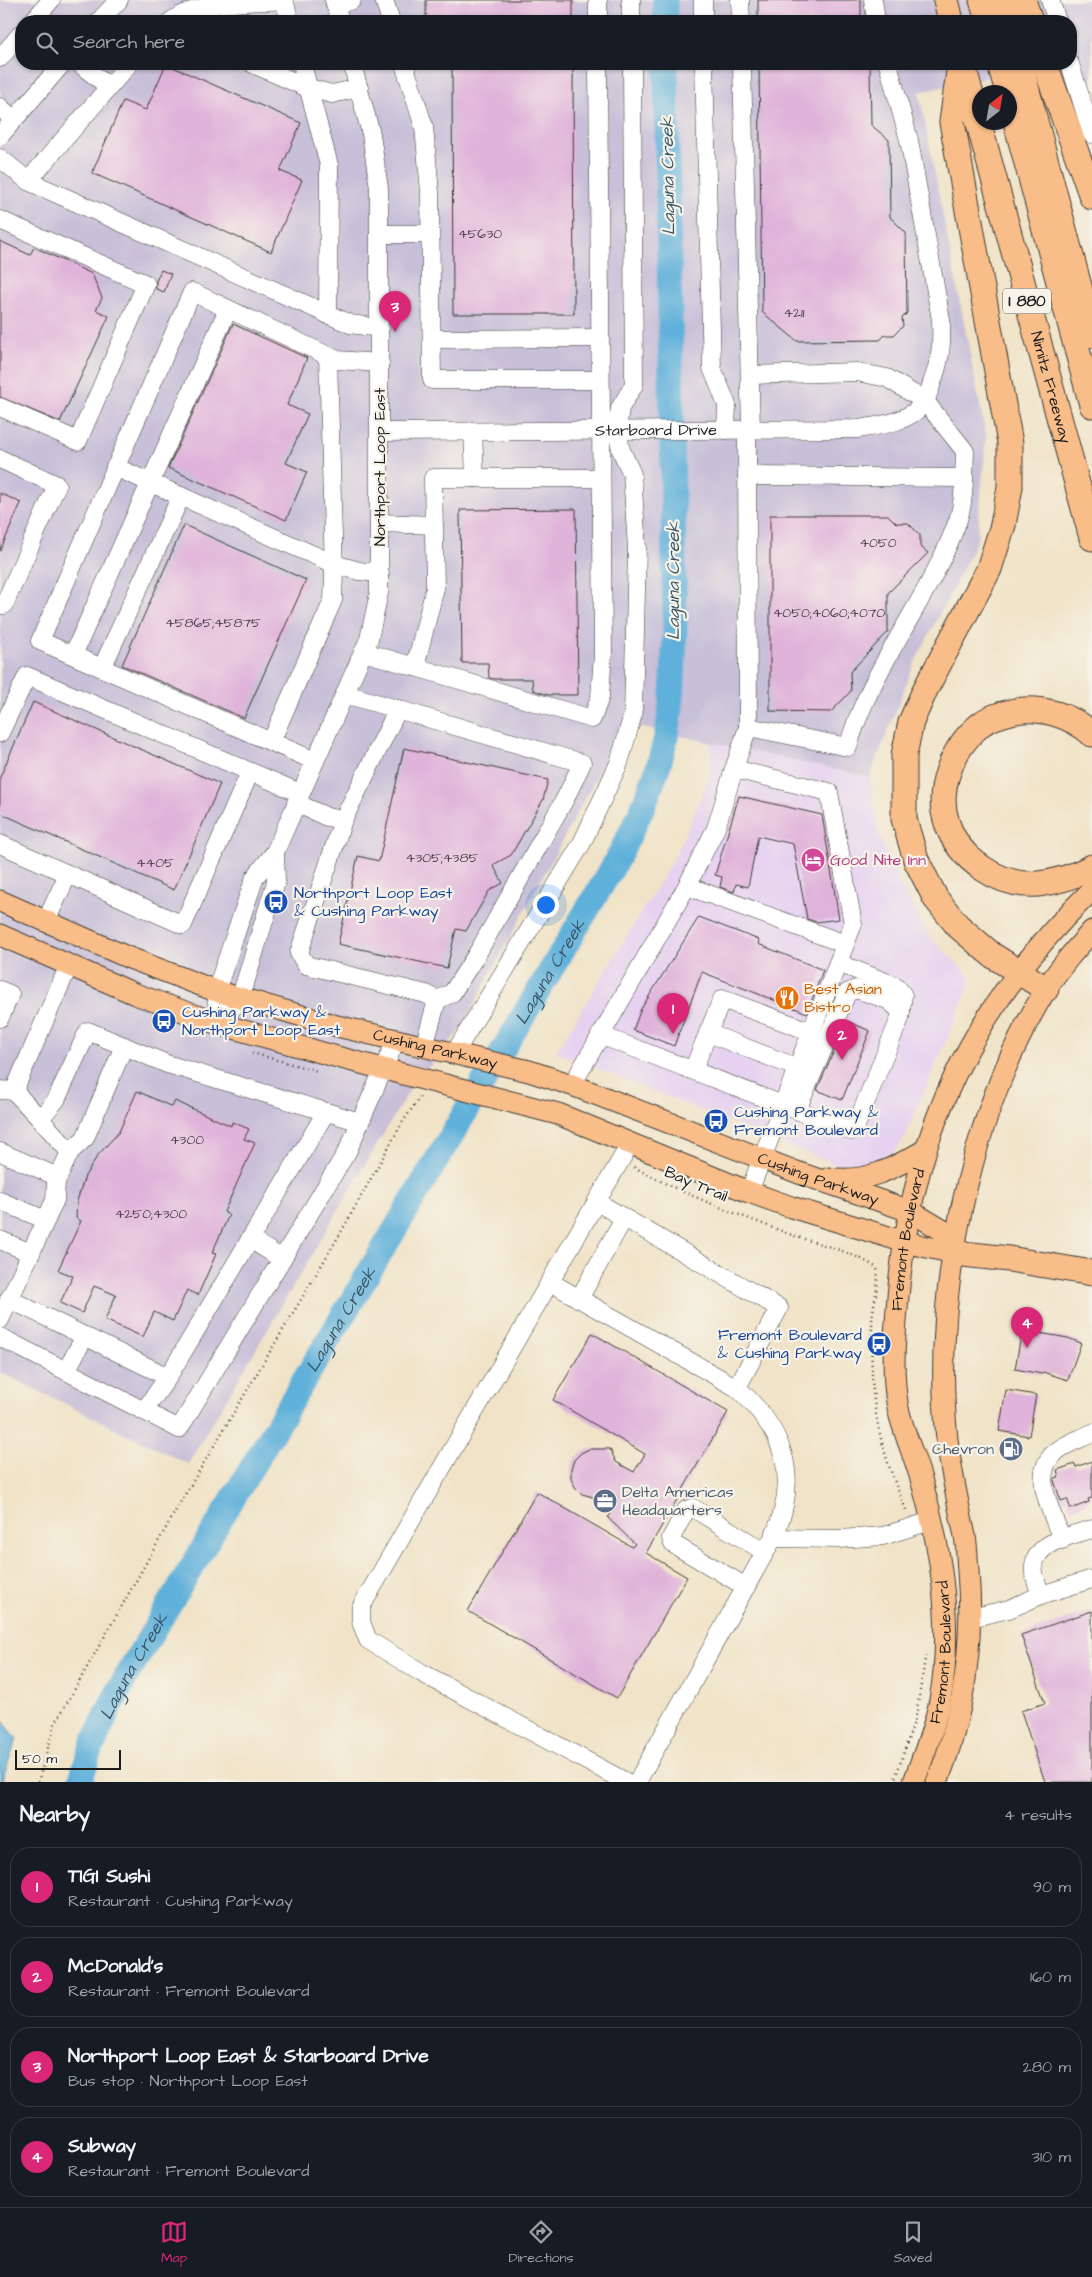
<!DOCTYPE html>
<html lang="en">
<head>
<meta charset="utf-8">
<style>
  body { margin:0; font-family:"Architects Daughter",sans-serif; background:#242831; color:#f1f3f6 }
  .compass { position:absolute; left:972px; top:85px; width:45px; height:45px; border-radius:50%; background:#171b24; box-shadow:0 1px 4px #0004; rotate:31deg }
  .scale { position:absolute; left:15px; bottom:12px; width:106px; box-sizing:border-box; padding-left:5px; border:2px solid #1c1c1c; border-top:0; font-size:14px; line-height:18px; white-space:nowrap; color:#1c1c1c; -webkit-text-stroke:4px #f7f3e8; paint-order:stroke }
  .you { position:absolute; left:545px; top:904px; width:18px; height:18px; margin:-12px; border:4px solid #fff; border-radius:50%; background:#1a73e8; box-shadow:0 0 0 8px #1a73e833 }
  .badge { display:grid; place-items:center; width:32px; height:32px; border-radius:50%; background:#db2777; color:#fff; font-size:16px; font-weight:700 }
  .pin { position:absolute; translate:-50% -41px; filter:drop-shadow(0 1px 2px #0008) }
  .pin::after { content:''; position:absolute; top:26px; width:18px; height:15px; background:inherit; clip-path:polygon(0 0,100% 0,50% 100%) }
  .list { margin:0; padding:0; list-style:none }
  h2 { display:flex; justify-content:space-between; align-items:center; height:65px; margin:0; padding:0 20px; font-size:21px }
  h2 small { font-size:16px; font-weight:400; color:#9ea1a6 }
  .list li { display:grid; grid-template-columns:32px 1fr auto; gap:15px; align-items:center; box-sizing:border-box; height:80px; margin:0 10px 10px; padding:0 10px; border:1px solid #363941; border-radius:20px }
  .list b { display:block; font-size:19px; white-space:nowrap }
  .list p { margin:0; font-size:16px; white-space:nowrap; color:#9ea1a6 }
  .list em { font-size:16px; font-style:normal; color:#9ea1a6 }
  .icon { flex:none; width:28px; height:28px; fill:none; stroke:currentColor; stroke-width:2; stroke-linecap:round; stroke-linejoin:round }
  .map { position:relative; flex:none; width:1092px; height:1782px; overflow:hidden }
  .search { position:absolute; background:#171b24; box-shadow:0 1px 4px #0004; left:15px; right:15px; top:15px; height:55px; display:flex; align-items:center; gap:12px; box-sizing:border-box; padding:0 18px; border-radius:20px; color:#9ea1a6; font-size:19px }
  .sheet { height:425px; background:#171b24 }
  nav { display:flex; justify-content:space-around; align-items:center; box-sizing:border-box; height:70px; border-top:1px solid #363941; background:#171b24; font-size:14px; color:#9ea1a6 }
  nav a { display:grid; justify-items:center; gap:2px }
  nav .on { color:#db2777 }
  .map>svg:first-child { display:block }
</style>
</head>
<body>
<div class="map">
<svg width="1092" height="1782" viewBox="0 0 1092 1782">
  <rect width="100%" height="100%" fill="#f7f3e8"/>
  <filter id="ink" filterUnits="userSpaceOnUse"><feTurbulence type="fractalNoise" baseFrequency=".02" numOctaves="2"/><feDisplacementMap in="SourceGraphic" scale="10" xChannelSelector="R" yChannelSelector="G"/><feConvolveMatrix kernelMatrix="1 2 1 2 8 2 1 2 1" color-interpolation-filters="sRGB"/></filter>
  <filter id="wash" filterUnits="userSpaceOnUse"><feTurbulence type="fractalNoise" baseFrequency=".0096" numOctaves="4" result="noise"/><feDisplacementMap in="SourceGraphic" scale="20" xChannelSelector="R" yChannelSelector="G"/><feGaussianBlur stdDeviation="1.12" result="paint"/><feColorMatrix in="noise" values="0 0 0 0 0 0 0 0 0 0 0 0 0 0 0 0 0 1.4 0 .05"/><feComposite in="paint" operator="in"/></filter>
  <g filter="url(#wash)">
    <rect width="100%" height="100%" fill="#f0e3c7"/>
    <path fill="#e6d2f0" d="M710,742L870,777L879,835L901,886L928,935L972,979L904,1139L892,1154L871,1164L846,1169L556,1052L675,857L710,776Z"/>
    <path fill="#c8bfd8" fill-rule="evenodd" d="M0,0H1092V172L1054,64L919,92L986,436L977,541L913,666L870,777L625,724L461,1029L410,1089L188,1464L0,1372ZM21,21H1071V64H21Z"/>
    <path fill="#5fb0da" stroke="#3e667b" d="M0,1717L17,1739L1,1782H0Z"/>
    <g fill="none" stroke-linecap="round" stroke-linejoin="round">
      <g stroke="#5fb0da" stroke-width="25">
        <path d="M665,0V21"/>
        <path id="s1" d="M80,1782C92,1741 110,1705 131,1668L614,865C635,825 655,786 665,741C674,706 673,667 675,631L666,64"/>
      </g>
    </g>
    <g id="blocks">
      <path fill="#e0b4da" d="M426,0H573V21H426Z
        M758,0H861V21H758Z
        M166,64L301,123L280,171L302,180L271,252L92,173L123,101L146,110Z
        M452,64H573L574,314H453Z
        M759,64H870L871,125L889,140L890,217L906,233L907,313L902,318L903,326L894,335H885L880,340L797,341L762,312Z
        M0,241L30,255L34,247L92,274L102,298L96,310L109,316L60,422L0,397Z
        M161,270L171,274L164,292L156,289V281Z
        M233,324L307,358L287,405L308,414L286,463L307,472L286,520L168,468Z
        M0,493L21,503L0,551Z
        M576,509L578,695H548L533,690L532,679H495L489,678L488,663H462L460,510Z
        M770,515H888L896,523H908L920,535V546L928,553L888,593V632L850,672L851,691L831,712L770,711Z
        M184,525L306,580L244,718L122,665Z
        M33,702L220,784L174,890L0,813V777Z
        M404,748L548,780L543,800L511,855L493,865L503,883L489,891L466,931L456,929L447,968L338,944L358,856L379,861Z
        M739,796L822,815L839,919L816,922L807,919L793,844L758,836L748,887L736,884L734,892L720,887L722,877L715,875Z
        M699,917L759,940L758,944L823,970L807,1013L702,972L674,1046L633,1030L641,1009Z
        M847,1021L870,1031L842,1100L817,1090Z
        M137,1091L172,1107L175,1101L231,1126L232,1122L249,1129L244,1139L255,1143L224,1212L229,1215L212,1253L216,1254L198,1295L187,1290L173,1321L154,1312L143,1337L105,1320L116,1295L94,1286L82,1313L60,1303L73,1276L58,1270L81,1221L76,1218L77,1201L85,1176L98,1155L119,1132Z
        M1022,1330L1068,1338L1081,1343L1068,1380L1043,1372L1042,1374L1015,1369Z
        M592,1333L728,1412L646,1553L687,1577L617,1698L468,1611L537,1492L632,1547L635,1544L608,1518L613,1509L593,1497L582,1494L575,1487L571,1479V1469L574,1460L581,1453L589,1449H610L616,1462L634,1472L645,1454L553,1400Z
        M1006,1390L1036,1395L1029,1436L999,1431Z
        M1092,1461V1498L1088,1499L1089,1502L1071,1509L1067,1499L1061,1501L1054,1481V1478L1059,1477L1057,1470L1075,1464L1076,1467Z
        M1092,1611V1782H1045L1021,1711L1045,1703L1021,1635Z"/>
    </g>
  </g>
  <g filter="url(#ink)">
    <use href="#blocks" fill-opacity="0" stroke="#3c3a36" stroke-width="1"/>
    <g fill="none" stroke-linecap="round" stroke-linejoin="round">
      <defs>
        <g id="minor">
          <path d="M334,0L340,21"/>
          <path d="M384,0L391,21"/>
          <path d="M598,0V21"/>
          <path d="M631,0V21"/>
          <path d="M703,0V21"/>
          <path d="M740,0L741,21"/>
          <path d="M873,0L876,21"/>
          <path d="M1050,0L1057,21"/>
          <path d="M335,5L352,0"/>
          <path d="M33,21L51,0"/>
          <path d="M99,21L119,0"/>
          <path d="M171,21C203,0 247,3 284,0L290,21"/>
          <path d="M0,58L21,34"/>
          <path d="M80,64L109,87"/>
          <path d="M253,64L308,88L332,94L359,88"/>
          <path d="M302,64L329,165L328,315"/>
          <path d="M404,64L424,127L430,192L432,380H600"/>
          <path d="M704,64L712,368L727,405L726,430"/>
          <path d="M742,64L751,430"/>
          <path d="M1070,64L1092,134"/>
          <path d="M0,107L14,120"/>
          <path d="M0,136L62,64"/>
          <path d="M0,158L28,181L350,324L380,328"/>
          <path d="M28,181L129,64"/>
          <path d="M0,220L146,284L78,441L0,407"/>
          <path d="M379,234H430"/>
          <path d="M432,339L600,338"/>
          <path d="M747,430L748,727L848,747C871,666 930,599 958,520C965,499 964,473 965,451L925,401L887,378L857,372L750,375"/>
          <path d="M473,431L475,478"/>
          <path id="s2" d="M380,432L857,429C878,426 914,422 926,399C929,393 931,385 934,377C941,356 942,343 941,320L909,140L888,64"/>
          <path d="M0,459L57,485L4,605H0"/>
          <path d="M115,467L334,564L359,571L380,573"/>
          <path d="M747,476L963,478"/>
          <path d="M380,523L434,525"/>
          <path d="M364,652L592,719L600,697L603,653L598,64"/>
          <path d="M73,655L228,309"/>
          <path d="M415,667L435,588L433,478H601"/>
          <path d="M102,668L181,496"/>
          <path d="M345,694L582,763L565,799L477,954L452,993L437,1000L424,1047"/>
          <path d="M398,709L343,820L299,953L306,965L426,994L437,1000"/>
          <path d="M0,733L27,676L300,793"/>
          <path d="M271,742L333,600L334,573L328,356"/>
          <path d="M315,761L40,641L192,292L337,360L380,363"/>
          <path d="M734,769L748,727"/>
          <path d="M296,803L327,817L343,820"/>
          <path d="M0,844L183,925L250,772"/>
          <path d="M687,886L845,944"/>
          <path d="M46,921L68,874"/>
          <path d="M0,990L10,994L0,1018"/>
          <path d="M219,1024L216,991L255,877L275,852L369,639L379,593V188L371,134L352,64"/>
          <path d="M219,1024L240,999L276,882L275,852"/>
          <path d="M708,1033L798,1068"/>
          <path d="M600,1035L851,1131L855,1128L900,1018L903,995L896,986L838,963"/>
          <path d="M454,1054L582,843L619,763L633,714L637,548L632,474L621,450L617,430L620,408L634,385L632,64"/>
          <path d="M693,1070L722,999L812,1032"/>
          <path d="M572,1085L687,886L716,828L734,769L829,792L853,924L749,1192"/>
          <path d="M0,1090L14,1091L69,965"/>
          <path d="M14,1091L40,1119L56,1100L88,1031L167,1064L360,1122"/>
          <path d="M797,1110L847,993L856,989L888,1000L901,1011"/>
          <path d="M40,1119L70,1152L85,1138L124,1046"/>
          <path d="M0,1152L58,1177"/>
          <path d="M0,1201L46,1220"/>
          <path d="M597,1202L779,1308L737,1388"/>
          <path d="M250,1239L282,1259"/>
          <path d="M0,1240L31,1253"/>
          <path d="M550,1282L737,1388C785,1431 801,1478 773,1538L637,1782"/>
          <path d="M9,1299L168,1377"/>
          <path d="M579,1299L624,1218"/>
          <path d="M0,1320L55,1200L56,1182L70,1152"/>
          <path d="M0,1337L179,1429L348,1150L396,1040"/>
          <path d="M66,1371L85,1336"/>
          <path d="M144,1411L168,1377L326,1112"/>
          <path d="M773,1538L840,1539L883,1536L931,1521"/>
          <path d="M1062,1540C1053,1513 1028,1472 1057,1451C1067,1443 1081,1439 1092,1433"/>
          <path d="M746,1587L673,1544L671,1538L686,1510L693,1508L765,1552"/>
          <path d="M1041,1595C1039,1588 1035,1580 1034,1573C1030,1542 1071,1536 1092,1529"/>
          <path d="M971,1618L1009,1609L1041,1595L1092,1579"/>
          <path d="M626,1782L422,1673L368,1640L361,1622V1607L630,1144"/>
        </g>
        <g id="major">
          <path id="s3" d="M0,901L127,957L216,991L337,1026L529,1071L572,1085L799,1173L910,1211L942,1230L954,1253"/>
          <path d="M0,935L135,994L219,1024L341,1058L558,1114L749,1192L791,1207L905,1242L954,1253"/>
          <path d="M829,1178C866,1184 894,1168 925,1150"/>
          <path id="s4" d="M914,1782C923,1755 935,1728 940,1700C953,1629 942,1554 923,1486C916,1459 904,1435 898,1408C891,1372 895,1333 898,1297C912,1130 972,1007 1092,890"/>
          <path d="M937,1782C964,1715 974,1643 968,1571C967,1560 967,1547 965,1536C958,1504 951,1471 947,1439C932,1294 969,1116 1045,991C1058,969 1075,950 1092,931"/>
        </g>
        <g id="highway">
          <path d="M946,0L951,21"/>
          <path d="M982,0L988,21"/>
          <path d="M1003,0L1008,21"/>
          <path d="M1023,0L1030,21"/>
          <path d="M960,64L952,122L1010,443V487L1003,525L989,569L925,690L911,722L904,755V819L916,860L936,899L958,926L992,955L1046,989"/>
          <path d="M1000,64L1008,92"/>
          <path d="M1020,64L1092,335"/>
          <path d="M1045,64L1092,197"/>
          <path id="s5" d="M964,69L1092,538"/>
          <path d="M1010,100L1092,405"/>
          <path d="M1092,734C1072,716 1042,706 1015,711C1003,714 989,717 980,725C953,747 935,789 947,823C959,860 1000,887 1038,884C1058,882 1075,876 1092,867"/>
          <path d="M954,1253L1009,1259L1092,1273"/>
        </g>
      </defs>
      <use href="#minor" stroke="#3c3a36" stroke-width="19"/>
      <use href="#major" stroke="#3c3a36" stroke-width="23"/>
      <use href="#highway" stroke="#3c3a36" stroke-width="27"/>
      <path stroke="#3c3a36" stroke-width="2.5" stroke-dasharray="1 4" stroke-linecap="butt" d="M252,1053L317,1071
        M634,1167C684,1195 739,1215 792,1235C821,1245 852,1251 877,1268C880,1291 872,1303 872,1325C871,1358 871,1393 878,1425C884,1455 895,1484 907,1512
        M38,1782L55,1724L180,1503L340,1234L402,1123L420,1097
        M894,1782L916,1716L926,1653"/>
      <use href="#minor" stroke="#fff" stroke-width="18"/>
      <use href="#major" stroke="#f8bd89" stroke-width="21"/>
      <use href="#highway" stroke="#f8bd89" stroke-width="25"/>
    </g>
  </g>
  <defs>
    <symbol id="hotel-disc" viewBox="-11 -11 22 22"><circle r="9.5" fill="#d1479c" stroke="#f7f3e8"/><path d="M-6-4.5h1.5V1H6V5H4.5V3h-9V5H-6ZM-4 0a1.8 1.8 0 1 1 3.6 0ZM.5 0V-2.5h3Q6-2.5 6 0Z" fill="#fff"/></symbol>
    <symbol id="bus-disc" viewBox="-11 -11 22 22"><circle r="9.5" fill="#1a4fb4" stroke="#f7f3e8"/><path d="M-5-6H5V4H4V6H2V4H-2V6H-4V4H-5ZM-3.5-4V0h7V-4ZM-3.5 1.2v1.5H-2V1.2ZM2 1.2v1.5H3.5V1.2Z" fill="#fff"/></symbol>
    <symbol id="restaurant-disc" viewBox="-11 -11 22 22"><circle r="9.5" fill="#e8710a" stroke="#f7f3e8"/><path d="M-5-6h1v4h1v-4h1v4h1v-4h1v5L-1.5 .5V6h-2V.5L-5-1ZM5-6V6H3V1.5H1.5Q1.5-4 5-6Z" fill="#fff"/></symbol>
    <symbol id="fuel-disc" viewBox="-11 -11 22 22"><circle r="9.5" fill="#5c6f8a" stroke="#f7f3e8"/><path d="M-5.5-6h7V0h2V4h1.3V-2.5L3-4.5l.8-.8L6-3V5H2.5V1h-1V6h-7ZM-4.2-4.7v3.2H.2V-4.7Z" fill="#fff"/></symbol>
    <symbol id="office-disc" viewBox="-11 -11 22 22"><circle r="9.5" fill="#5c6f8a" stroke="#f7f3e8"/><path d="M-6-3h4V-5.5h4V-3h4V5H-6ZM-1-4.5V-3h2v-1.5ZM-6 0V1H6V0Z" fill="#fff"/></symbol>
  </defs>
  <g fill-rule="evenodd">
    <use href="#hotel-disc" x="799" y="846" width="28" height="28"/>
    <use href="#bus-disc" x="262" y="888" width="28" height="28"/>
    <use href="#restaurant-disc" x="773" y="984" width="28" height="28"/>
    <use href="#bus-disc" x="150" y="1007" width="28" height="28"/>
    <use href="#bus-disc" x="702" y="1107" width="28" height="28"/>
    <use href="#bus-disc" x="865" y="1330" width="28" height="28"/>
    <use href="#fuel-disc" x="997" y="1435" width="28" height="28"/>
    <use href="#office-disc" x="591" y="1487" width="28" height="28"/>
  </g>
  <g text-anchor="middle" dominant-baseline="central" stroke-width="4.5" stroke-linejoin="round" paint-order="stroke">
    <g font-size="14" fill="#4d424c">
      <text x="480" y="234">45630</text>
      <text x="794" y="313">4211</text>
      <text x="878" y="543">4050</text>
      <text x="829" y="613">4050;4060;4070</text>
      <text x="213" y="623">45865;45875</text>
      <text x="442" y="858">4305;4385</text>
      <text x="155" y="863">4405</text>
      <text x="187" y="1140">4300</text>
      <text x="151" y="1214">4250;4300</text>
    </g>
    <rect fill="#f7f3e8" stroke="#5e5c59" stroke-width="1" x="1003" y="288.5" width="48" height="25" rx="4"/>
    <g font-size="15" font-weight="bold" fill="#1c1c1c">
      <text x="1027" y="301">I 880</text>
    </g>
    <g font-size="16" fill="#1c1c1c" stroke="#f7f3e8">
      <text stroke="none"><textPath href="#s5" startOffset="330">Nimitz Freeway</textPath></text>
      <text stroke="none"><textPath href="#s2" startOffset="276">Starboard Drive</textPath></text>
      <text transform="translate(380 467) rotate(-90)">Northport Loop East</text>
      <text stroke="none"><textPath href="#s3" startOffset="461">Cushing Parkway</textPath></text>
      <text stroke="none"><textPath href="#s3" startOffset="866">Cushing Parkway</textPath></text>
      <text transform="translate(696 1184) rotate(23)">Bay Trail</text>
      <text stroke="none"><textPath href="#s4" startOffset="554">Fremont Boulevard</textPath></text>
      <text stroke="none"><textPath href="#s4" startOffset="134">Fremont Boulevard</textPath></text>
    </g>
    <g font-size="16" fill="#b23c85" stroke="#f7f3e8" text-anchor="start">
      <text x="830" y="860">Good Nite Inn</text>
    </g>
    <g font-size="16" fill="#164399" stroke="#f7f3e8" text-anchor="start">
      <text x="294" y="893">Northport Loop East<tspan x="294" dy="18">&amp; Cushing Parkway</tspan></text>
      <text x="182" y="1012">Cushing Parkway &amp;<tspan x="182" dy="18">Northport Loop East</tspan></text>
      <text x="734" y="1112">Cushing Parkway &amp;<tspan x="734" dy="18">Fremont Boulevard</tspan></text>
      <text x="862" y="1335" text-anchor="end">Fremont Boulevard<tspan x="862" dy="18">&amp; Cushing Parkway</tspan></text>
    </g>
    <g font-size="16" fill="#c56008" stroke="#f7f3e8" text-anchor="start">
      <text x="804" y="989">Best Asian<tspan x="804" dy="18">Bistro</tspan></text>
    </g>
    <g font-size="16" fill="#4e5e75" stroke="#f7f3e8" text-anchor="end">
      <text x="994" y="1449">Chevron</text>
      <text x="622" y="1492" text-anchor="start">Delta Americas<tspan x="622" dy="18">Headquarters</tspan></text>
    </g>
    <g font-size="18" font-style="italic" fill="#375768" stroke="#f7f3e8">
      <text transform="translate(668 176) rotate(-91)">Laguna Creek</text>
      <text transform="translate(673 581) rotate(-90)">Laguna Creek</text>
      <text stroke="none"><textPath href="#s1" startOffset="938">Laguna Creek</textPath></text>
      <text stroke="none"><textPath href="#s1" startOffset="532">Laguna Creek</textPath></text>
      <text stroke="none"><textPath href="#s1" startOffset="128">Laguna Creek</textPath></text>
    </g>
  </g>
</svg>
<svg class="compass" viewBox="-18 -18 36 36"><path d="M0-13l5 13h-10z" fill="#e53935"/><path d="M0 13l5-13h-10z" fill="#9ea1a6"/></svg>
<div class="scale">50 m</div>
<div class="you"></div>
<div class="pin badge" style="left:673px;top:1034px">1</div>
<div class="pin badge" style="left:842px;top:1060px">2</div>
<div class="pin badge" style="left:395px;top:332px">3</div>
<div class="pin badge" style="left:1027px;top:1348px">4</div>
<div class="search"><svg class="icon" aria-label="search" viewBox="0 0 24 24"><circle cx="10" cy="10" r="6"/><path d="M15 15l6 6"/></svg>Search here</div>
</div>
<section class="sheet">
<h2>Nearby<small>4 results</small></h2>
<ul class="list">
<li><span class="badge">1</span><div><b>TIGI Sushi</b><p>Restaurant · Cushing Parkway</p></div><em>90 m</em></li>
<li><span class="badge">2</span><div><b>McDonald's</b><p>Restaurant · Fremont Boulevard</p></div><em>160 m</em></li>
<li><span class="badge">3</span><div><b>Northport Loop East &amp; Starboard Drive</b><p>Bus stop · Northport Loop East</p></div><em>280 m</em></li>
<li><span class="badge">4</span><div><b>Subway</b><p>Restaurant · Fremont Boulevard</p></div><em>310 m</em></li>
</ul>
</section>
<nav>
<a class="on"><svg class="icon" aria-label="map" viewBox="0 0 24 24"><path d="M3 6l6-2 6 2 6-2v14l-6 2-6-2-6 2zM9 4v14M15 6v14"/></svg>Map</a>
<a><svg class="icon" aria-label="directions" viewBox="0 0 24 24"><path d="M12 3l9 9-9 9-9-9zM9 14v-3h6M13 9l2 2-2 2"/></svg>Directions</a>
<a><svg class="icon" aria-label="saved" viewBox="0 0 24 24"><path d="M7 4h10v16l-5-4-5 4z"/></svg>Saved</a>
</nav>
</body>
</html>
